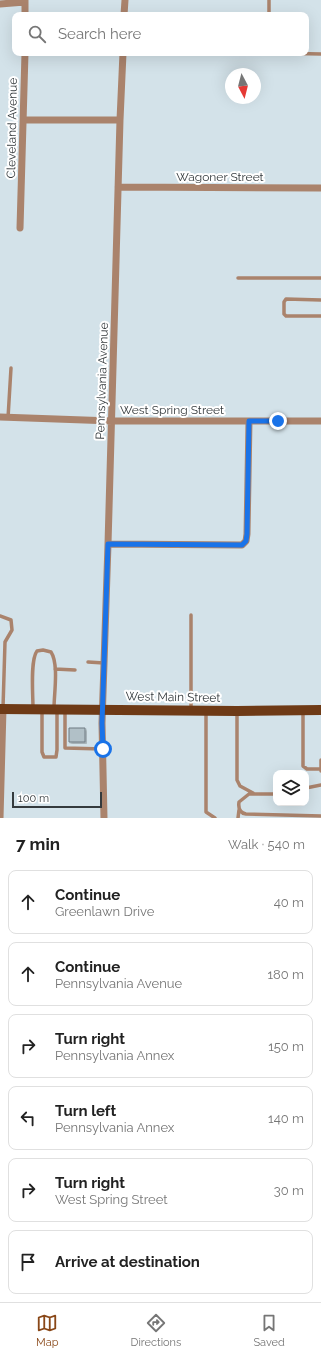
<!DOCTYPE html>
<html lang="en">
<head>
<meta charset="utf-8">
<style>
  body { margin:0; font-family:Raleway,sans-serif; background:#f6f6f6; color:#222 }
  .controls { position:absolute; right:12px; bottom:12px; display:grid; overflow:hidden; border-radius:8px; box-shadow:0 4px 16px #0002 }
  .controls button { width:36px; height:36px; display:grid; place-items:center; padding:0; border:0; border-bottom:1px solid #e0e0e0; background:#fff; color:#222; font:20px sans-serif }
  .compass { position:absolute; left:225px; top:68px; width:36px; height:36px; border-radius:50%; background:#fff; box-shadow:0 4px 16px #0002; rotate:173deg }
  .scale { position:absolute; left:12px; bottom:10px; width:90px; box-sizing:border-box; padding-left:4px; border:2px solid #343a3d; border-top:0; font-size:11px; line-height:14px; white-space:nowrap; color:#343a3d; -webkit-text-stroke:3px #fff; paint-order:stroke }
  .stop { position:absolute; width:12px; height:12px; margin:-9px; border:3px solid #1a73e8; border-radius:50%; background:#fff }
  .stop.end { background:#1a73e8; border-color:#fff; box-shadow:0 1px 4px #0008 }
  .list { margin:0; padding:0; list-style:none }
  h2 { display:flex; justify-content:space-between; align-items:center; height:52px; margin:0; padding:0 16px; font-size:17px }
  h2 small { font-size:13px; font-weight:400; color:#767676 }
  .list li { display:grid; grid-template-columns:26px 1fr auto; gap:12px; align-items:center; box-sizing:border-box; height:64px; margin:0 8px 8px; padding:0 8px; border:1px solid #e0e0e0; border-radius:8px }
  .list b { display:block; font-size:15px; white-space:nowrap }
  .list p { margin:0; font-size:13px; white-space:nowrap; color:#767676 }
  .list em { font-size:13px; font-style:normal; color:#767676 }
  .icon { flex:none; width:22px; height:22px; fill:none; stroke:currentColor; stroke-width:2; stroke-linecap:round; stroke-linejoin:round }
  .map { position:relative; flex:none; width:321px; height:818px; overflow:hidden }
  .search { position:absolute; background:#fff; box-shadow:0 4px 16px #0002; left:12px; right:12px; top:12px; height:44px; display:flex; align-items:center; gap:10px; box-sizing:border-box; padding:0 14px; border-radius:8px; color:#767676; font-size:15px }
  .sheet { height:484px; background:#fff }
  nav { display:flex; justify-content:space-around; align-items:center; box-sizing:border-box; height:56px; border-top:1px solid #e0e0e0; background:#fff; font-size:11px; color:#767676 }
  nav a { display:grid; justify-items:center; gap:2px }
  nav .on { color:#894717 }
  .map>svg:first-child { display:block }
</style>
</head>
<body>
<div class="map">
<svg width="321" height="818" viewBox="0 0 321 818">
  <defs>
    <filter id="shadow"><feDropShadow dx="2" dy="2" stdDeviation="1" flood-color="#0004"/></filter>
  </defs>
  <rect width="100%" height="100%" fill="#d3e2e9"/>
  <path fill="#b1c0c7" stroke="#6e7b82" filter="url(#shadow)" d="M69,728H85V742H69Z"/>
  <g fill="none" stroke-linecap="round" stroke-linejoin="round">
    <path stroke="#aa836c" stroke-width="3.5" d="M269,15V0
      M274,53L321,54
      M238,278H321
      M321,300L286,299L284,302V314L286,316H321
      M8,418L11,368
      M191,615V710
      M0,616L11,620L12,630L5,642L3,708
      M88,662L104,663
      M55,669L75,670
      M33,708C33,695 30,660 37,651L43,650L51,652C59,664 54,694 54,708
      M42,710V752L44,757H56L57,750V710
      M65,710V748L103,749
      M206,711V812L215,818
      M303,712V766L307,769H321V771
      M237,713V780L240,786L253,793
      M321,760V769
      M306,788L321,785
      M276,794H249L239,802C238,809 240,813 246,814L321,816
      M238,818L239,810"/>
    <path stroke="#aa836c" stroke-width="7" d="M0,4L25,2
      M25,15V0
      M124,15L125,0
      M24,120H120
      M118,187L321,188
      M20,228L25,53
      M0,417L112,421H321
      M108,544L242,545L246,541L247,534L249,421
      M0,818L3,709
      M104,818L102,723L108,544L120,120L123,53"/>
    <path stroke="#6e3a16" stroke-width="10" d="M0,709L237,711L321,710"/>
  </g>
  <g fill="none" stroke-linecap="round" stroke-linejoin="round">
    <path stroke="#1a73e8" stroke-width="5" d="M103,749L102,723L108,544L242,545L246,541L247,534L249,421H278"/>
  </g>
  <g text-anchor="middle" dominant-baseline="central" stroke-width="4" stroke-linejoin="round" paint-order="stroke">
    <g font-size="12" fill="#343a3d" stroke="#fff">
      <text transform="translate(12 128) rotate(-89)">Cleveland Avenue</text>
      <text x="220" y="177">Wagoner Street</text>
      <text transform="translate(102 381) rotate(-88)">Pennsylvania Avenue</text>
      <text x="172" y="410">West Spring Street</text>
      <text transform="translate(173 697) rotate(1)">West Main Street</text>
    </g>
  </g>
</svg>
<div class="controls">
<button><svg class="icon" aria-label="layers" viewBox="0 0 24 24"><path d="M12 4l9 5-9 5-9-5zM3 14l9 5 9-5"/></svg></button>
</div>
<svg class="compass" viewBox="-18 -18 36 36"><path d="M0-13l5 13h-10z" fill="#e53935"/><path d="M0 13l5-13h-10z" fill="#767676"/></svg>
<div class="scale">100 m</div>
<div class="stop" style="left:103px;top:749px"></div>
<div class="stop end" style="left:278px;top:421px"></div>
<div class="search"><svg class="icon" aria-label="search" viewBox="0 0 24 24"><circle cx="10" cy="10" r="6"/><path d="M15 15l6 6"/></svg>Search here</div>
</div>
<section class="sheet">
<h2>7 min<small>Walk · 540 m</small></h2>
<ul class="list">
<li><svg class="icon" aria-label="ahead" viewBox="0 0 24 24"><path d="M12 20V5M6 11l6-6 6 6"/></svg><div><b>Continue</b><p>Greenlawn Drive</p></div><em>40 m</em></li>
<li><svg class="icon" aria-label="ahead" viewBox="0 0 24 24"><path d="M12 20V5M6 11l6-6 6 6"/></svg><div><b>Continue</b><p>Pennsylvania Avenue</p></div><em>180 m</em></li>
<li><svg class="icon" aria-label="right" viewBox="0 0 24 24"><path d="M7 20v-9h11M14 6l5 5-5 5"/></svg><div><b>Turn right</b><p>Pennsylvania Annex</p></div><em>150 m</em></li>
<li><svg class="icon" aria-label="left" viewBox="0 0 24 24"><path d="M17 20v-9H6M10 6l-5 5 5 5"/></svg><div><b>Turn left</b><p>Pennsylvania Annex</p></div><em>140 m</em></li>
<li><svg class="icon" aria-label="right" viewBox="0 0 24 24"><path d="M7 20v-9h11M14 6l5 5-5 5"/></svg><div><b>Turn right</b><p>West Spring Street</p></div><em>30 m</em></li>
<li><svg class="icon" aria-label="arrive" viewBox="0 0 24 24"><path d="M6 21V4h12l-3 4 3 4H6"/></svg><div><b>Arrive at destination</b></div></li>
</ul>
</section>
<nav>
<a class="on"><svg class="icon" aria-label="map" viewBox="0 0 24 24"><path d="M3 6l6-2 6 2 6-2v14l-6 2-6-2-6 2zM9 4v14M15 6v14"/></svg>Map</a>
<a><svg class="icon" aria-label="directions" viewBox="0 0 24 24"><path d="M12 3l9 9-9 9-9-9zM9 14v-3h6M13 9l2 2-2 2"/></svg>Directions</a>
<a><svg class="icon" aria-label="saved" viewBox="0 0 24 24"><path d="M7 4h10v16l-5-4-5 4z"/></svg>Saved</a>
</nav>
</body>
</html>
